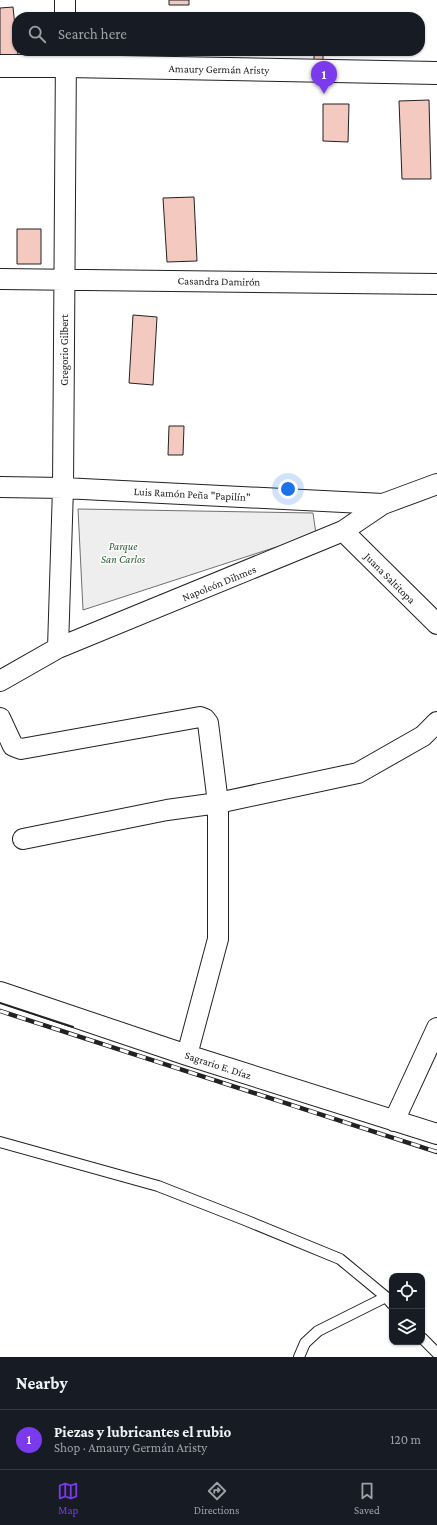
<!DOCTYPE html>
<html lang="en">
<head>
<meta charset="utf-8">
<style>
  body { margin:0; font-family:"Crimson Pro",serif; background:#20242c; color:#f1f3f6 }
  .controls { position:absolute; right:12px; bottom:12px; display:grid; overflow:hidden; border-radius:8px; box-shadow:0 1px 3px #0004 }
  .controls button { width:36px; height:36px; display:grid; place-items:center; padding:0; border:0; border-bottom:1px solid #363941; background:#171b24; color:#f1f3f6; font:20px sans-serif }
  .you { position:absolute; left:288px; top:489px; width:14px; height:14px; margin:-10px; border:3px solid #fff; border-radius:50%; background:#1a73e8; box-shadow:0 0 0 6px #1a73e833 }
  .badge { display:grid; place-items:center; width:26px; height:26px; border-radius:50%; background:#7c3aed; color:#fff; font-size:13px; font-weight:700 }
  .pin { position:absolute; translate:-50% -33px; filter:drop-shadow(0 1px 2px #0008) }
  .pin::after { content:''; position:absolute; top:21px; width:14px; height:12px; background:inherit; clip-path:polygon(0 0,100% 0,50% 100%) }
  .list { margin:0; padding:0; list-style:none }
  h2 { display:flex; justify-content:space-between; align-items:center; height:52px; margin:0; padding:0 16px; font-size:17px }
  h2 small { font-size:13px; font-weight:400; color:#9ea1a6 }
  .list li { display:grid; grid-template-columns:26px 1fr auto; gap:12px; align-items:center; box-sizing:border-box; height:60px; padding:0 16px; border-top:1px solid #363941 }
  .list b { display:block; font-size:15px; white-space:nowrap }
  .list p { margin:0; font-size:13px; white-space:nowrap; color:#9ea1a6 }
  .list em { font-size:13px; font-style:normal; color:#9ea1a6 }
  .icon { flex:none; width:22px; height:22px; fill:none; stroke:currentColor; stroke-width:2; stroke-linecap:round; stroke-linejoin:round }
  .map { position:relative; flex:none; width:437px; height:1357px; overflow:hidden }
  .search { position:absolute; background:#171b24; box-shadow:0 1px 3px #0004; left:12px; right:12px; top:12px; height:44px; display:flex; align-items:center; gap:10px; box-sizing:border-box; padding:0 14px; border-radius:16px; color:#9ea1a6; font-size:15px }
  .sheet { height:112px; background:#171b24 }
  nav { display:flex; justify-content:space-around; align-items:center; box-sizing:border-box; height:56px; border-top:1px solid #363941; background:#171b24; font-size:11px; color:#9ea1a6 }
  nav a { display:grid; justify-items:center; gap:2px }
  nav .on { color:#7c3aed }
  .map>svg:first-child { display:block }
</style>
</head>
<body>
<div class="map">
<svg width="437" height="1357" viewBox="0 0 437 1357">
  <rect width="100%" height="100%" fill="#fff"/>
  <path fill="#eee" stroke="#6f6f6f" d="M78,509L313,513L316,534L83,610Z"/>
  <path fill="#f3c9c0" stroke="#222" d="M169,0H189V5H169Z
    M13,7L18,55L0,57V8Z
    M314,51H323V60H314Z
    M429,100L431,179H402L399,101Z
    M323,104H349L348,142L323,141Z
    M194,197L197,261L167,262L163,198Z
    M17,229H41V264H17Z
    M133,315L157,317L153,385L129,383Z
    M169,426H184L183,455H168Z"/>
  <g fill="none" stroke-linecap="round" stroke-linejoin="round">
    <defs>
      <path id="service" d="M0,1142L158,1186L245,1220L340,1259L386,1297L392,1304
        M422,1338L437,1353
        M299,1357L305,1343L318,1331L386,1297"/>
      <path id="minor" d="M65,0V17
        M0,279L437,284
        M0,487L63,488L383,504
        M343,531L437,624
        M58,648L63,488L66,51
        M0,681L58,648L343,531L383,504L437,484
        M0,718L13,746L21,749L200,717L205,719L208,723L218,803V939L187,1055
        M23,839L167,810L218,803L358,773L423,736L437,722
        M0,992L187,1055L437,1134
        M394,1121L437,1028"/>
      <path id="tertiary" d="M0,66H66L437,73"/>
    </defs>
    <use href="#service" stroke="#222" stroke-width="12"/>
    <use href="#minor" stroke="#222" stroke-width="22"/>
    <use href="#tertiary" stroke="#222" stroke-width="24"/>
    <use href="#service" stroke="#fff" stroke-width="10"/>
    <use href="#minor" stroke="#fff" stroke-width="20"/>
    <use href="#tertiary" stroke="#fff" stroke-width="22"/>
    <defs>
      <path id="rail" d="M0,1011L437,1152"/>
    </defs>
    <use href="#rail" stroke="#222" stroke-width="4.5"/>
    <use href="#rail" stroke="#fff" stroke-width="3" stroke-dasharray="9" stroke-linecap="butt"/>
    <path stroke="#222" stroke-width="2" d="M0,1003L73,1027"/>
  </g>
  <g text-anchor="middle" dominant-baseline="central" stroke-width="3" stroke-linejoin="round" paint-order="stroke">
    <g font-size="11" fill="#222" stroke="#fff">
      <text transform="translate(219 69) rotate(1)">Amaury Germán Aristy</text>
      <text transform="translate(219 281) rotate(1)">Casandra Damirón</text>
      <text transform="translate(64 350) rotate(-90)">Gregorio Gilbert</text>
      <text transform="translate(192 494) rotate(3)">Luis Ramón Peña "Papilín"</text>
      <text transform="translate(390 578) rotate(45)">Juana Saltitopa</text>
      <text transform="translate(219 583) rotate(-22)">Napoleón Dihmes</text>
      <text transform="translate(218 1065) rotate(18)">Sagrario E. Díaz</text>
    </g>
    <g font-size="11" font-style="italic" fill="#2f5e38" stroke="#fff">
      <text x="123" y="546">Parque<tspan x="123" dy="13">San Carlos</tspan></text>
    </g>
  </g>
</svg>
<div class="controls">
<button><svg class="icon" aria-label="locate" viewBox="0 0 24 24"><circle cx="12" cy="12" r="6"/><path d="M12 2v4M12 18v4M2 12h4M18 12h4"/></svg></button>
<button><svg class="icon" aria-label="layers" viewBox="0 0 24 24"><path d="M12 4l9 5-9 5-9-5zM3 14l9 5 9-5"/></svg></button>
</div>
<div class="you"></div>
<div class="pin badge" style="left:324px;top:94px">1</div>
<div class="search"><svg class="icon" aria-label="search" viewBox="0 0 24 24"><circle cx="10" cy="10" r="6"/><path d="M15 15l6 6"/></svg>Search here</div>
</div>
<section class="sheet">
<h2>Nearby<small></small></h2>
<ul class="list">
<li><span class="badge">1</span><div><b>Piezas y lubricantes el rubio</b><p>Shop · Amaury Germán Aristy</p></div><em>120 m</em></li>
</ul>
</section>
<nav>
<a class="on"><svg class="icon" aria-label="map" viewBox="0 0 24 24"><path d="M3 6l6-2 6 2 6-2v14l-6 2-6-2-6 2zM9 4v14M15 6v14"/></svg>Map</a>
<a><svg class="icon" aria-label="directions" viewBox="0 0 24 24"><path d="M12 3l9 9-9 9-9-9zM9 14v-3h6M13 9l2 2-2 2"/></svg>Directions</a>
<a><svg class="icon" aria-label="saved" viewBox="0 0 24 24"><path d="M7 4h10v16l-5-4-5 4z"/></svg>Saved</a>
</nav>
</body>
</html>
